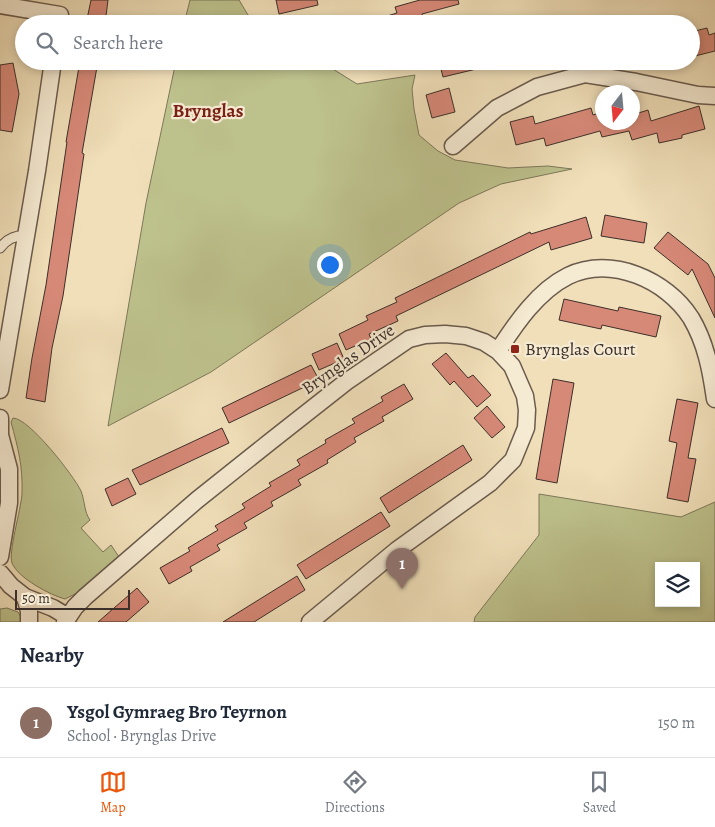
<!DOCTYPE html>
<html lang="en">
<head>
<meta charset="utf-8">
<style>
  body { margin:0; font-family:Alegreya,serif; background:#f2f2f3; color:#1f2937 }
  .controls { position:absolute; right:15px; bottom:15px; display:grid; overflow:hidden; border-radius:0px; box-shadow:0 2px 8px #0003 }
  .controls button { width:45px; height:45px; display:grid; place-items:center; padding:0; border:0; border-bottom:1px solid #e0e1e3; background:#fff; color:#1f2937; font:25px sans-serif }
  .compass { position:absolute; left:595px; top:85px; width:45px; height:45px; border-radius:50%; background:#fff; box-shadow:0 2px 8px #0003; rotate:196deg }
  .scale { position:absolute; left:15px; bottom:12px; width:115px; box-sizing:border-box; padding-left:5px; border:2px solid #3d2f29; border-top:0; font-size:14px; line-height:18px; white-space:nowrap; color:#3d2f29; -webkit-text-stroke:4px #f5ead2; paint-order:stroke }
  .you { position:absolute; left:329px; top:264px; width:18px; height:18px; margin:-12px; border:4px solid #fff; border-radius:50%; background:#1a73e8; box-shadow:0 0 0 8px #1a73e833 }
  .badge { display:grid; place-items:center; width:32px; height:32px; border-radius:50%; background:#ea580c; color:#fff; font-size:16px; font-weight:700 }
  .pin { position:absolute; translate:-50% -41px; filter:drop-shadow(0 1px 2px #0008) }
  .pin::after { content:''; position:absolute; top:26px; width:18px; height:15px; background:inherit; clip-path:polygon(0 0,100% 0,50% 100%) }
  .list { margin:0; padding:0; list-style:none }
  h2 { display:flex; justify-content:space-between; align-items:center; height:65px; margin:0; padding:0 20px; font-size:21px }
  h2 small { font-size:16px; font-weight:400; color:#747a83 }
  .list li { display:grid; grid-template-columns:32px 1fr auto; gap:15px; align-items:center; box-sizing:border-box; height:70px; padding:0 20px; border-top:1px solid #e0e1e3 }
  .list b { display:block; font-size:19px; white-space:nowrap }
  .list p { margin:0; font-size:16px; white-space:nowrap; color:#747a83 }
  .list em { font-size:16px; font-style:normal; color:#747a83 }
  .icon { flex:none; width:28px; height:28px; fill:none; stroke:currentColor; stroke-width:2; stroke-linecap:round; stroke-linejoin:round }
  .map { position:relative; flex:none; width:715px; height:622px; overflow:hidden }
  .search { position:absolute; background:#fff; box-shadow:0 2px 8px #0003; left:15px; right:15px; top:15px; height:55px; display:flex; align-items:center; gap:12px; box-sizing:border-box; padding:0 18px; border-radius:28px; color:#747a83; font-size:19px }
  .sheet { height:135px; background:#fff }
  nav { display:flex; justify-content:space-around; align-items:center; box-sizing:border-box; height:70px; border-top:1px solid #e0e1e3; background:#fff; font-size:14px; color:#747a83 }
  nav a { display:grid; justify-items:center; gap:2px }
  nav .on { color:#ea580c }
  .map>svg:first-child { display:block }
</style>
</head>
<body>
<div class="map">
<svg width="715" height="622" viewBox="0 0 715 622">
  <rect width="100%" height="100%" fill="#f0dfb9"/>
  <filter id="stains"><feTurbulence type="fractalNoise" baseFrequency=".004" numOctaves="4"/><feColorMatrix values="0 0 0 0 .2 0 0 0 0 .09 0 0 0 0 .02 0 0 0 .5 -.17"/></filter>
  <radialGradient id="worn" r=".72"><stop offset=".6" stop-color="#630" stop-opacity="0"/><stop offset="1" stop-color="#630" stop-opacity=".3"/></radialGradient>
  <path fill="#bdc18c" stroke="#7d785a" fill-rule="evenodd" d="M190,0H239L248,15L266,24H184Z
    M176,61H320L357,84L415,75L412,89L414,109L419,135L438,151L455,160L508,168L548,166L572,169L501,184L459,203L211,372L108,426L146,203Z
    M13,418C29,418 74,476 81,491C85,501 84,512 90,520L81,528L103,552L111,545L119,557L75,594L65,599C50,595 18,578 12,563C8,553 21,509 22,494C23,466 18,448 11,422Z
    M539,494L681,517L715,502V622H474L475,617L539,535ZM659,566H696V603H659Z
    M7,608L18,612L24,622H0V609Z"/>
  <path fill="#d78978" stroke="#3d2f29" d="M91,0H108L105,24H86Z
    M276,0H317L318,5L279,14Z
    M420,0H458L459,4L422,14L424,24H372L371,21L397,13L395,7Z
    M707,28L709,35L715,33V51L691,57V32Z
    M80,61H98L82,153L84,154L63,296L52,348L45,402L26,398L32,358L46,285L67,142H66Z
    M439,61H489V66L443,77Z
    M13,63L19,94L12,132L0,130V65Z
    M449,88L455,112L432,118L426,95Z
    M699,106L705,129L682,135V138L659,143L657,133L632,140L629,131L602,137L600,131L546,146L544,138L516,145L510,122L533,116L535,124L591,108L593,115L602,112V122H632V115L648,110L651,121Z
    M605,215L647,223L644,243L601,236Z
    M586,217L592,238L551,250L549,242L396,316L398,321L369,334L371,339L346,350L339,334L368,320L366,316L397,302L395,298L530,232L531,234Z
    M668,232L708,264L715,278V318L692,269L688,275L654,248Z
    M564,299L618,311L619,307L661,316L656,337L602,325L601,329L559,320Z
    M337,343L344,359L319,370L312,354Z
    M446,353L468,378L473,375L491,395L477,407L454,381L450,385L432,364Z
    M311,365L319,380L229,423L222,408Z
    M553,379L574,383L557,483L536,479Z
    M404,384L413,399L382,417L384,421L354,438L356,442L327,460L328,463L298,480L301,485L271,502L273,506L244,523L247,528L217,545L220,550L190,567L192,571L169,584L160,568L190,551L188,548L218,530L215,526L245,508L242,504L271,486L269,483L300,465L297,460L326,443L325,440L355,423L352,419L383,401L381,397Z
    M677,399L698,403L688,458L696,459L688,502L667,498L677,443L669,441Z
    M487,406L505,427L492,438L474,418Z
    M222,428L229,443L140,485L132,470Z
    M463,445L472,460L389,513L380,498Z
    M128,478L136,494L112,506L105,489Z
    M381,512L390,526L306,579L297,565Z
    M297,576L305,590L254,622H223Z
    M137,588L149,602L126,622H98Z"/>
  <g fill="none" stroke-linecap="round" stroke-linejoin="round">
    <defs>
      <path id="lane" d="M0,248C7,239 15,235 26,236"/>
      <path id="street" d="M0,5L60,15
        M453,146L497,108L537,87L585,74L636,82L698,95L715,96
        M498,351C516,323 538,291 568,276C611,255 667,280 691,318C706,343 711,371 715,399
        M0,390L37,171L53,61
        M0,418V435L9,469V503L0,557
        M0,573L11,586L25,597L53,608L68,617
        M25,597L29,611V622
        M65,622L75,607L85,597L197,500L271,441L346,382L409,339L425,335L445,334L466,336L484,342L498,351L512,366L525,396L527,410L526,428L513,460L490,483L397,550L310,622"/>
    </defs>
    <use href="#lane" stroke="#6a5b4d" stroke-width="11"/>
    <use href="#street" stroke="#6a5b4d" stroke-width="19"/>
    <use href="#lane" stroke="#f5ead2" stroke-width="9"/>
    <use href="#street" stroke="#f5ead2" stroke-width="16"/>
  </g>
  <rect fill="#8f2418" stroke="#f5ead2" stroke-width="2" x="510" y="344" width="10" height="10" rx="2.5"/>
  <g text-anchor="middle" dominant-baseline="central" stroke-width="4.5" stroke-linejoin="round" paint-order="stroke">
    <g font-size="18" fill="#3d2f29" stroke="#f5ead2" text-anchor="start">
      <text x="525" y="349">Brynglas Court</text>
    </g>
    <g font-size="18" fill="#3d2f29" stroke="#f5ead2">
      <text transform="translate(348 359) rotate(-35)">Brynglas Drive</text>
    </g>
    <g font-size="19" font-weight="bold" fill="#7a1f14" stroke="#f5ead2">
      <text x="208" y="111">Brynglas</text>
    </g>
  </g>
  <rect width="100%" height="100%" filter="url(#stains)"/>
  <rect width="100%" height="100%" fill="url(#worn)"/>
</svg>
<div class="controls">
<button><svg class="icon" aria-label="layers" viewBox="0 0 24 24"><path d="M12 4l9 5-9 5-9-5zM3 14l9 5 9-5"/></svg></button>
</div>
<svg class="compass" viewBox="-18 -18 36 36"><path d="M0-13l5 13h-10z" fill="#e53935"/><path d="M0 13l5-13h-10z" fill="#747a83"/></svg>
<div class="scale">50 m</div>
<div class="you"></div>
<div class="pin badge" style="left:402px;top:589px;background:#8d6e63">1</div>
<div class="search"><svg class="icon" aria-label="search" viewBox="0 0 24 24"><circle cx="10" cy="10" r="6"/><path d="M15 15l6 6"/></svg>Search here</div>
</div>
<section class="sheet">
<h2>Nearby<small></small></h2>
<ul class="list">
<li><span class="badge" style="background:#8d6e63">1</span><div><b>Ysgol Gymraeg Bro Teyrnon</b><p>School · Brynglas Drive</p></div><em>150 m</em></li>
</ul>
</section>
<nav>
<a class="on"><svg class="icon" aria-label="map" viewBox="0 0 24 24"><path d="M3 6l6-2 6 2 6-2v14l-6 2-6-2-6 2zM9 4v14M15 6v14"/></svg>Map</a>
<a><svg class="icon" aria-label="directions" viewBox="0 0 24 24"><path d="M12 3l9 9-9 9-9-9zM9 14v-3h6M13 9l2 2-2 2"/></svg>Directions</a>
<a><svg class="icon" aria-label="saved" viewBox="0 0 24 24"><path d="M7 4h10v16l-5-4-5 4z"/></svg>Saved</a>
</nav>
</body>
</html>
